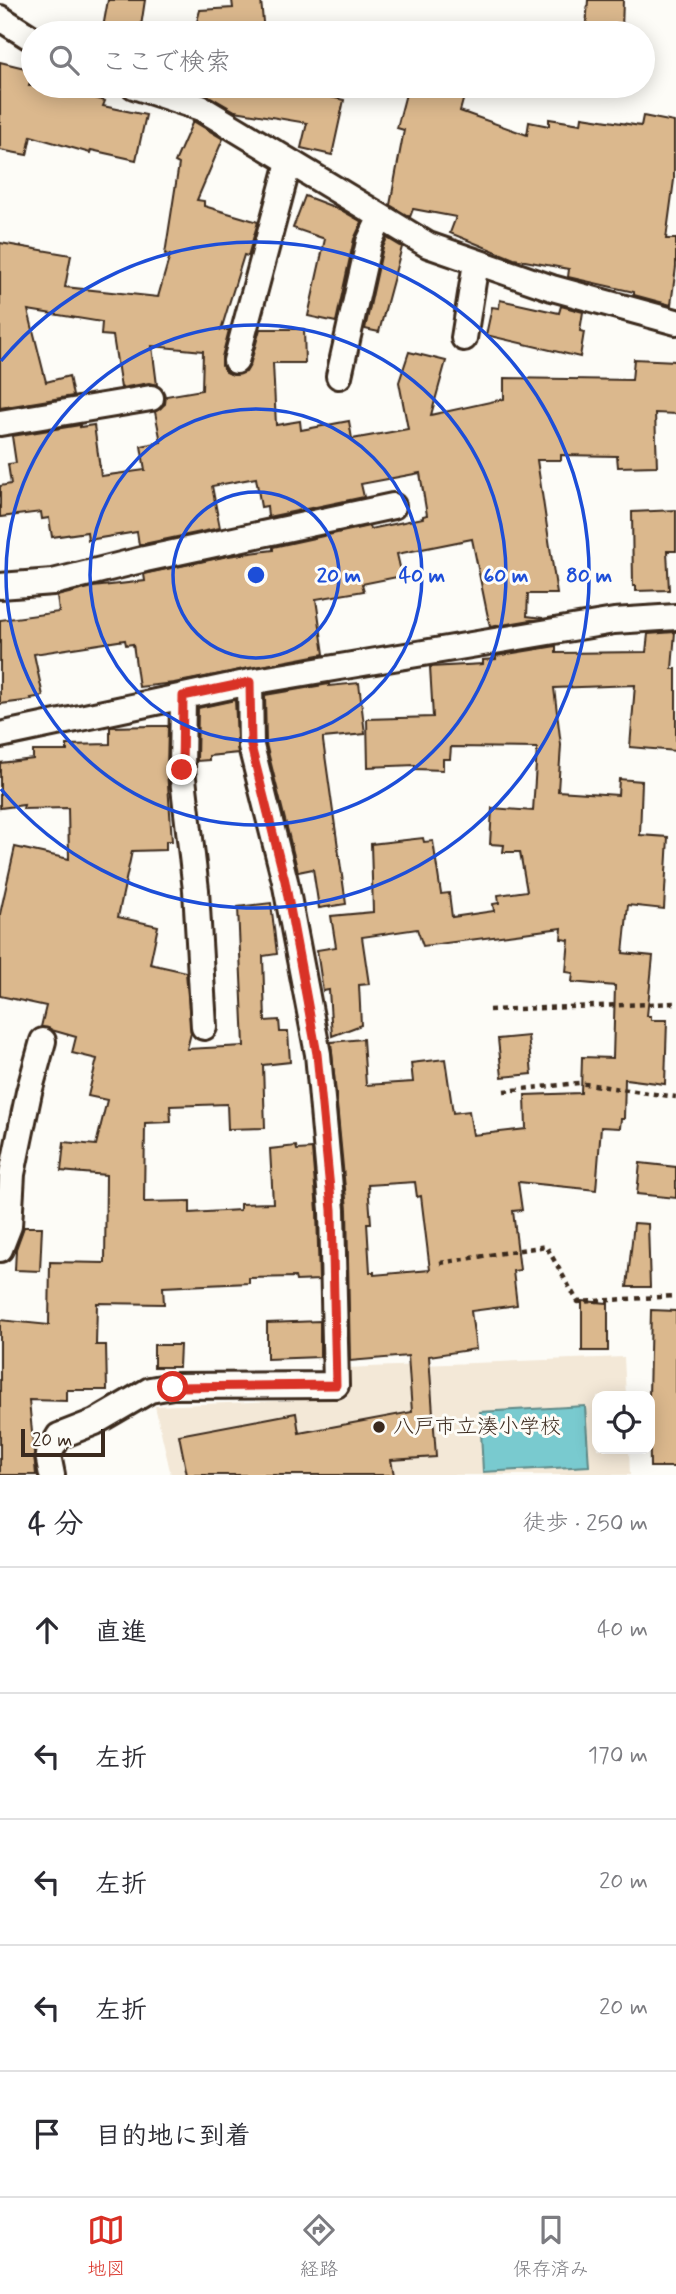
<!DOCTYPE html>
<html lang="ja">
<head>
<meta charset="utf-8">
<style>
  body { margin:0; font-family:Mynerve,"Klee One",sans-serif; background:#f7f7f7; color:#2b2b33 }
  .controls { position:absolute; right:21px; bottom:21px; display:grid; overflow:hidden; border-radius:14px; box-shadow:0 4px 18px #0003 }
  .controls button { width:63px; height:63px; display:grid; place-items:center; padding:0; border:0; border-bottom:2px solid #e1e1e2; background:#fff; color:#2b2b33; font:35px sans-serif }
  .scale { position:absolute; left:21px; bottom:18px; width:84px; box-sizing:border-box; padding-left:7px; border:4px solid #3b2a1e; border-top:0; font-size:19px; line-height:24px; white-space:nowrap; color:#3b2a1e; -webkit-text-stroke:5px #fdfcf7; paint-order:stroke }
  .stop { position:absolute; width:21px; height:21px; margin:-16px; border:5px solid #d93025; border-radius:50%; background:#fff }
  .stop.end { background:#d93025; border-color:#fff; box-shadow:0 2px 7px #0008 }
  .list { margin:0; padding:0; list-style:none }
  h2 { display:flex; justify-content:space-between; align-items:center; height:91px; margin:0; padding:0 28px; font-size:30px }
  h2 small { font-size:23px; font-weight:400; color:#7c7c81 }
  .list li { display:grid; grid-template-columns:46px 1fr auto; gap:21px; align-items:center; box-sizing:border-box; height:126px; padding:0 28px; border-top:2px solid #e1e1e2 }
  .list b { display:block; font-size:26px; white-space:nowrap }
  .list em { font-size:23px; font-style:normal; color:#7c7c81 }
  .icon { flex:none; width:38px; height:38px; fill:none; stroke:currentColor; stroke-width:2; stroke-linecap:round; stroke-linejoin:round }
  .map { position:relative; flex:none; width:676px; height:1475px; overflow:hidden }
  .search { position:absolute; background:#fff; box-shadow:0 4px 18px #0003; left:21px; right:21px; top:21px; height:77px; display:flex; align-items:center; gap:18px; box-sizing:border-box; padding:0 24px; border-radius:38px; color:#7c7c81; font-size:26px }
  .sheet { height:721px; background:#fff }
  nav { display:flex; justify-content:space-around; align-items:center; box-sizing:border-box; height:98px; border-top:2px solid #e1e1e2; background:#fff; font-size:19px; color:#7c7c81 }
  nav a { display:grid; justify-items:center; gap:4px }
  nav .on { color:#d93025 }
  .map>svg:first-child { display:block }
</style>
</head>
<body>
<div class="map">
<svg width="676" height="1475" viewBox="0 0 676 1475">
  <rect width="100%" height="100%" fill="#fdfcf7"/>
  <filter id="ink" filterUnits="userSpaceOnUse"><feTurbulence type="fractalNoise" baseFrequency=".0143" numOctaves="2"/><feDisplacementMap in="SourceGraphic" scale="14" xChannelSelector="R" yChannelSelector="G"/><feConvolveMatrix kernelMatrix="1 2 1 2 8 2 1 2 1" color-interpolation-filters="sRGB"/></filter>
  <g filter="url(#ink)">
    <path fill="#f3e8d7" d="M624,1357L626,1396H597V1449H629L630,1475H171L155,1406L347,1398L344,1368Z"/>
    <path fill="#79cacf" stroke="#608a88" stroke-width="2" d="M585,1406L589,1466L483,1472L480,1412Z"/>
    <path fill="#dbb88d" stroke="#3b2a1e" stroke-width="2" fill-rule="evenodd" d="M108,0H145L140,33H102Z
      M232,0H261L264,33H194L200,10L233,8Z
      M588,0H623L622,29L586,28Z
      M0,62L33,70L29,86H55L105,101L103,106L146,115L136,160L91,150L90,153L31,136L27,155L0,150Z
      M208,86H298V90L344,100L332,155L301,148L307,123L235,111L204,93Z
      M408,86H467L460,111L527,135L529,122L549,126V119L581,124L582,117L641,126L643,116L674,122V180L666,239H676V267L671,305L634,295V292L568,277L569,269L514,259L450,233L456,217L413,209L410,217L390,205L404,130L397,128Z
      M193,121L223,139L197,200L204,201V206L258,222L248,256L244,255L221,330H229L222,357V366L226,372L233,375L246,372L250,365L260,329H304L305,363H273L276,425L300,421L301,430L349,421L352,439L408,429L399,382L409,352L446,361L431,415L504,399V378L632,380L634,359L676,361V414L655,413L657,466L618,467L617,456L561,455V460H537L557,594H528L527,616L543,618L490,627L472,539L397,554L402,576L362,584L364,591L316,599L324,654L174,683L139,687L133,644L126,645L125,640L34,654L43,696L31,698L32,700L0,704V620L59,612L57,596L93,587L145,581L144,574L148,573L228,556L273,550V547L369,526L370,529L423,518V516L427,515L420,473L361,484L364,497L268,517L267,506L261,507L256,478L212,486L220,528L139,545L137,532L88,540L87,532L52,537L49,518L42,519L41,512L0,517V486L11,484L8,464L16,463L12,436L80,425V427L94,425L101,476L145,470L141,446L161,442L155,412L165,404L166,396L202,390L203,351L152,346L157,385L149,383L121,388L113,336L101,335L102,322L28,310L46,382L69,376L73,396L0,408V243L71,255L65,287L158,297L170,255L165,254L179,164L175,162Z
      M305,196L339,209L362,222L354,239L336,322L308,316L325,239L293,228Z
      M387,238L402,247L379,332L365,329L383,247Z
      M500,300L559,313L561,306L583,312L580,331L584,332L580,357L486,335L492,307L499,308Z
      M676,510V551H667L669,590L636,591V586H633L632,512Z
      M675,632L672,669H676V751L630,747L635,685L554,688L561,745L558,791L618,795L619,779L642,781L640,835L668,837L664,909L628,905L623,953L653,956L647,1016H651V1020H667L665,1084L625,1079L624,1119H621L620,1128L601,1127L596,1190L518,1182L522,1210L513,1211L520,1270L513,1271L517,1305L471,1311L476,1349L429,1356L436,1457L391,1460L394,1475H187L179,1435L296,1413L299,1433L412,1412L408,1356L350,1361L347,1209L331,1042L363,1039L366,1085L413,1082L411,1063L445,1059L453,1113L469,1111L473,1135L526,1129L525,1095L581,1093L582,1057L613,1058L615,986L572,982L573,973L566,972L569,940L561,939L562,928L423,946L417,929L362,937L369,984L359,985L361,1025L332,1036L329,990L323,991L317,950L336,947L331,916L373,912L371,844L423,838L424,842L433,841L441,894L449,893L452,917L494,911L493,904L499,903L498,895L527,891L520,852H503L504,845L490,844L492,808L533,811L537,748L451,747L450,759H443V770L415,769V765L368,767L367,719L433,717L430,667L483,664V660L496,659V656L556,646V653L646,652L648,634ZM415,1182L417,1197L421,1196L430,1270L374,1275V1272H370L367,1223H371L368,1185Z
      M359,683L365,734L323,738V741L346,904L319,908L313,869L298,872L266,744L265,695L329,684V686Z
      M235,700L238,753L209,756V760L197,761L198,708Z
      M153,726H168L167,770L172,841H166V850L132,851L118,917L158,926L150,964L186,972L191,1033L187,1049L244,1046L238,907L271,903L277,954L263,956L265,1021L279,1020L280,1032H288L290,1062L263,1065L265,1128L228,1129L227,1104L170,1106L171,1122L145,1123L144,1202L190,1201V1213L240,1210V1204L273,1203L270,1149L296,1146L297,1150L312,1149L317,1211L319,1280L296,1281L295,1277L249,1278V1283L163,1287L164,1304L97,1303L96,1345H106L107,1390H67V1401L29,1400L36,1475H0V1320L49,1325L50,1262L105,1263L106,1175L61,1171L64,1142L96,1145L107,1100L88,1096L97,1059L72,1053L76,1037L41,1027L46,1006L0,996V914L15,847L69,859L68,808L23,809L24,805L0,808V763L33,759V751H67V745L110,744V727Z
      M528,1036L532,1074L502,1077L498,1039Z
      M640,1163L676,1167V1198L637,1194Z
      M634,1223L648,1224L650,1287H627Z
      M24,1227H42L40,1271L15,1270L16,1249Z
      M582,1301L608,1303V1351H582Z
      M651,1310L676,1311V1467H650L649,1396Z
      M320,1321V1357L267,1359V1323Z
      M154,1345H180L179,1367H154Z"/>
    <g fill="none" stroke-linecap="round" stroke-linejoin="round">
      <defs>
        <path id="street" d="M0,18L33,39
          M134,86L201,108L428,245L552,288L676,322
          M464,338L476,263
          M236,361L289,162
          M339,376L369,242L381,217
          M0,423L151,398
          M0,586L53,582L145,559L393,506
          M183,696L182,770L196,890L204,1027
          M0,735L250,682L614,621L676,617
          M0,1249L9,1226L12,1174L29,1092L43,1041
          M52,1475L48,1455L59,1436L95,1422L150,1390L173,1386L336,1385L332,1210L318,1054L285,881L251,746L250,682"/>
      </defs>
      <use href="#street" stroke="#3b2a1e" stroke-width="30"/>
      <path stroke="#3b2a1e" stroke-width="4.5" stroke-dasharray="5 5" stroke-linecap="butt" d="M489,1010L676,1003
        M504,1091L579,1083L676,1097
        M440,1263L546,1246L578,1302L676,1296"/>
      <use href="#street" stroke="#fdfcf7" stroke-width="24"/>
    </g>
  </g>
  <g fill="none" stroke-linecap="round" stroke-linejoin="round" filter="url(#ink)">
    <path stroke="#d93025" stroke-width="9" d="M173,1387L336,1385L332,1210L317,1054L285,881L251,746L250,682L183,696L182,770"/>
  </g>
  <g fill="none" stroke="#1d4ed8" stroke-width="3.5">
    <circle cx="256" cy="575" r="83"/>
    <circle cx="256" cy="575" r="166"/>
    <circle cx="256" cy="575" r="250"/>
    <path d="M1 361A333 333 0 1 1 1 789"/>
  </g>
  <circle fill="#3b2a1e" stroke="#fdfcf7" stroke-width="2.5" cx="379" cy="1427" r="7"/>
  <g text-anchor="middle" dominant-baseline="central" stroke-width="6" stroke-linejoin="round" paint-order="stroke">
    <g font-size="21" fill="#3b2a1e" stroke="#fdfcf7" text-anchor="start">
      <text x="393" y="1427">八戸市立湊小学校</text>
    </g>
  </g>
  <circle cx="256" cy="575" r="10" fill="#1d4ed8" stroke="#fdfcf7" stroke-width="3.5"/>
  <g font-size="21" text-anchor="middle" font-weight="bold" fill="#1d4ed8" stroke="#fdfcf7" stroke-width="6" stroke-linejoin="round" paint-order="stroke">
    <text x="339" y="582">20 m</text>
    <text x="422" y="582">40 m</text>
    <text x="506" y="582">60 m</text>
    <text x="589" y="582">80 m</text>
  </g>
</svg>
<div class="controls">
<button><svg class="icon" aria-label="locate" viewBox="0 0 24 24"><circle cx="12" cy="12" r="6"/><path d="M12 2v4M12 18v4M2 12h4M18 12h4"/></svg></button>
</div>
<div class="scale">20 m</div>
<div class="stop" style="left:173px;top:1387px"></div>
<div class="stop end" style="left:182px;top:770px"></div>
<div class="search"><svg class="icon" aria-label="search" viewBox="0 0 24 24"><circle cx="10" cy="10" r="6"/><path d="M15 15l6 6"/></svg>ここで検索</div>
</div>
<section class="sheet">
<h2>4 分<small>徒歩 · 250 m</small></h2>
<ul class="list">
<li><svg class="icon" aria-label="ahead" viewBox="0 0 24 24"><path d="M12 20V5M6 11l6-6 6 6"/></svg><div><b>直進</b></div><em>40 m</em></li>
<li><svg class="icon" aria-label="left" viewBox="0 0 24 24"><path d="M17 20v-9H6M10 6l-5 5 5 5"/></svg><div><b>左折</b></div><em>170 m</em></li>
<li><svg class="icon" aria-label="left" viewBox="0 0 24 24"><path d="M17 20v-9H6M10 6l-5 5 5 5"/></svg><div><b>左折</b></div><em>20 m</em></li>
<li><svg class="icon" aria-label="left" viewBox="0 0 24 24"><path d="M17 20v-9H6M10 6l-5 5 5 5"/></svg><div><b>左折</b></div><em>20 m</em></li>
<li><svg class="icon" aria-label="arrive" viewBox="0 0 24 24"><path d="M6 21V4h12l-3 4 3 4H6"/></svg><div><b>目的地に到着</b></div></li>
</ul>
</section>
<nav>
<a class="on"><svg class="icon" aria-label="map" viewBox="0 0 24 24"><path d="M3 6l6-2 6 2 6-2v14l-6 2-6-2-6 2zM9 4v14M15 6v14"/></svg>地図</a>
<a><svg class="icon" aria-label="directions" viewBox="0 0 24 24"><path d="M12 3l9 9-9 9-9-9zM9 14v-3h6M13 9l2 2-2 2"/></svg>経路</a>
<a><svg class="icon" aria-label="saved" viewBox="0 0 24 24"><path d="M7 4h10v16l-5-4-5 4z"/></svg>保存済み</a>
</nav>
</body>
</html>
